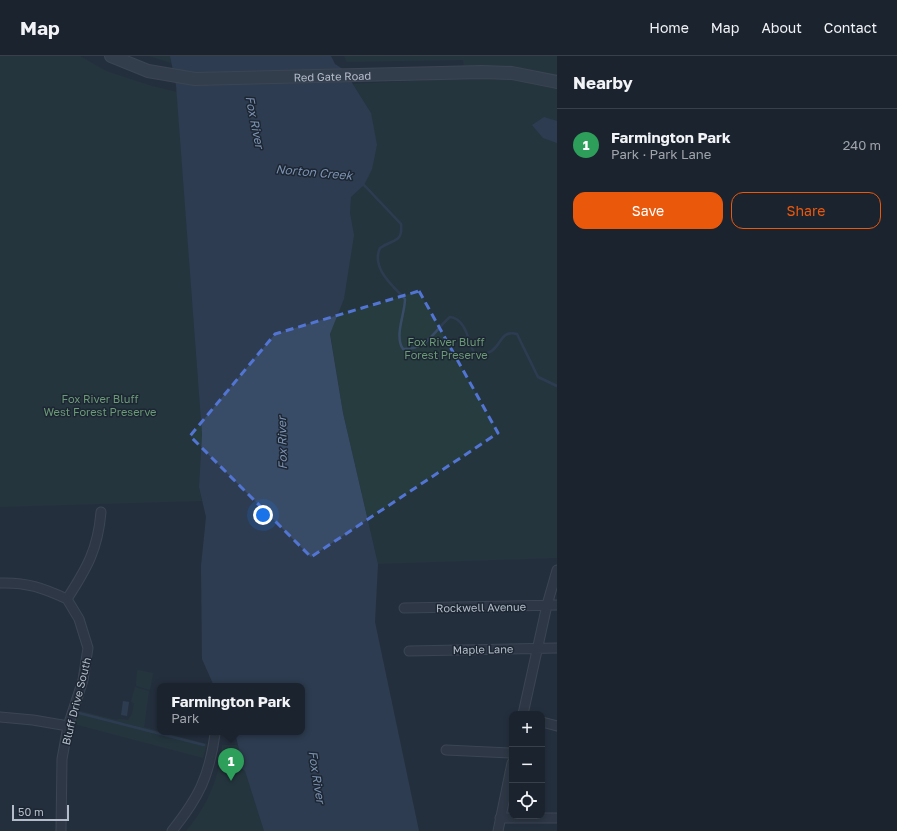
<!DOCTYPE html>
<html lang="en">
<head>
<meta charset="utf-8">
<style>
  body { margin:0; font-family:"Golos Text",sans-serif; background:#282f3a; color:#f1f3f6 }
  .controls { position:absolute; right:12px; bottom:12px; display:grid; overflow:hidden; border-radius:8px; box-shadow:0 2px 6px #0003 }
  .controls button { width:36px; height:36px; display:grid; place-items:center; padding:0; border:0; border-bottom:1px solid #39404a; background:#1b232e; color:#f1f3f6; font:20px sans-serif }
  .scale { position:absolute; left:12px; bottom:10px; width:57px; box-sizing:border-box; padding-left:4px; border:2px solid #b4bcc9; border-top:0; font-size:11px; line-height:14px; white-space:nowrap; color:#b4bcc9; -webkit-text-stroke:3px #1d2633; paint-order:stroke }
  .you { position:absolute; left:263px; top:459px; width:14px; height:14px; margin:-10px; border:3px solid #fff; border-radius:50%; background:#1a73e8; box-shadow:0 0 0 6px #1a73e833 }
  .badge { display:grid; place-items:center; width:26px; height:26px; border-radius:50%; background:#ea580c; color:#fff; font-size:13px; font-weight:700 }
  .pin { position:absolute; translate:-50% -33px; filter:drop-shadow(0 1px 2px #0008) }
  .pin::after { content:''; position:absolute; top:21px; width:14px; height:12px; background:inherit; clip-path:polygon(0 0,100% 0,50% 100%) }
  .popup { position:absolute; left:157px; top:627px; width:148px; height:52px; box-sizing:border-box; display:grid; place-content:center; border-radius:8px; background:#1b232e; filter:drop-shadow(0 1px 3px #0005); font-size:13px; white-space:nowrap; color:#a0a4aa }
  .popup b { font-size:15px; color:#f1f3f6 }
  .popup::after { content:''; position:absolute; left:50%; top:100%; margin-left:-8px; border:8px solid transparent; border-top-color:#1b232e }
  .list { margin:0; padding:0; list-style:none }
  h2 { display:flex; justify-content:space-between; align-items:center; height:52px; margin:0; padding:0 16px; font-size:17px }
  h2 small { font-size:13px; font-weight:400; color:#a0a4aa }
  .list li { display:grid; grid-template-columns:26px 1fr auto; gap:12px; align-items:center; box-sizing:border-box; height:72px; padding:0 16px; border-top:1px solid #39404a }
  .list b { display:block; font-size:15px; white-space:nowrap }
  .list p { margin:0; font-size:13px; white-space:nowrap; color:#a0a4aa }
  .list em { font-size:13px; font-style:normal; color:#a0a4aa }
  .actions { display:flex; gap:8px; padding:12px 16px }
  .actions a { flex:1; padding:9px 0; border:1px solid #ea580c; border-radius:12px; text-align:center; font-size:14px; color:#ea580c }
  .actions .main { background:#ea580c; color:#fff }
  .icon { flex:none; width:22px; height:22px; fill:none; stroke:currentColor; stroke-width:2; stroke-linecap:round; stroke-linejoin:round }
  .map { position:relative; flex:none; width:557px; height:775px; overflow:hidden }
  header { display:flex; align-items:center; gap:24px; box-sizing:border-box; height:56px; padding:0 20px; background:#1b232e; border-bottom:1px solid #39404a }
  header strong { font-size:19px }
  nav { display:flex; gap:22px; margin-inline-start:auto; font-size:14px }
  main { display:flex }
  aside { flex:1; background:#1b232e }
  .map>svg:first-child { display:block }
</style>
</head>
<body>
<header>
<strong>Map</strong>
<nav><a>Home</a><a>Map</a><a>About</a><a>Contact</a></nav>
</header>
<main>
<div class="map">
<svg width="557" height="775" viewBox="0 0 557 775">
  <rect width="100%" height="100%" fill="#242f3e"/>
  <path fill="#263c3f" d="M0,0H80L106,15L152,30L177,36L202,378L199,431L202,445L0,451Z
    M149,0H170L171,7Z
    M344,0H557V502L378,508L343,357L330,277L344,243L353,179L350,157L351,141L364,129L371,57L353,28L466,22L463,4L347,6Z
    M139,614L153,617L150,634L136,630L137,615Z
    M135,631L149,635L144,671L207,688L203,702L74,668L77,654L117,664L118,663L128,664L132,658L134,648L131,645Z
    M222,689H238L242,707L241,712L245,715L264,775H186C207,751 220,721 222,689Z"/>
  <path fill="#394c67" d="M170,0H331L335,8L344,14L371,57L377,89L372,113L364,129L351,141L350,157L354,179L344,243L330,278L343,357L378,508L375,566L419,775H264L245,715L240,711L242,707L235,676H302V630H214L202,603L201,510L206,461L199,431L202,378L176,29Z
    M544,61L557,65V87L543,82L532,69Z
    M123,645L129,646L127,660L121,659Z"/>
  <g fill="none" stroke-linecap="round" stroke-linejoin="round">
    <path stroke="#394c67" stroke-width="2.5" d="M362,129H364L401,168C403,188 392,183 380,192C371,212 392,229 405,243C405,258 394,280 403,293C428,294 435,273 450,261C466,263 468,284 474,297C504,303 495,272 517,278L538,321L557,330
      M79,657L204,689"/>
    <defs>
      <path id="minor" d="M0,527C27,526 43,532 67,543
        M67,543C87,512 98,493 101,456
        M404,552L557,549
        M409,595L557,592
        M523,658L547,549L557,514
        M0,661L33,664L68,670
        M542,666L557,670
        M446,694L512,697
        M500,762H557
        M61,775L62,703L68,670L83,624L88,592L79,563L67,543
        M172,775C199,741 209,721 215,678
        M498,775L512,707"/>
      <g id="secondary">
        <path id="s1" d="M111,0L148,15L195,23L482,16L512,17L557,26"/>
      </g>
    </defs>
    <use href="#minor" stroke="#565f6c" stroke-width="11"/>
    <use href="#secondary" stroke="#565f6c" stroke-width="14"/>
    <use href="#minor" stroke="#38414e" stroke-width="9"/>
    <use href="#secondary" stroke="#465061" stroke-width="12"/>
  </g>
  <path d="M0 0H557V775H0ZM419,235L498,377L311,501L190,380L275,278Z" fill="#242f3e" fill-opacity=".55" fill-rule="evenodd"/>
  <path fill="none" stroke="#5274d3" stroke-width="3" stroke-dasharray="8 5" stroke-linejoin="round" d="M419,235L498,377L311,501L190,380L275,278Z"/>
  <g text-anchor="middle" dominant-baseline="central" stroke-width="3" stroke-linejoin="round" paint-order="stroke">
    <g font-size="11" fill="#b4bcc9" stroke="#1d2633">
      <text stroke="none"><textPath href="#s1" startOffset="225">Red Gate Road</textPath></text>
      <text transform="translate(481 551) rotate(-1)">Rockwell Avenue</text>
      <text transform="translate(483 593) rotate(-1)">Maple Lane</text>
      <text transform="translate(76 645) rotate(-76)">Bluff Drive South</text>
    </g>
    <g font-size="11" fill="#6b9a76" stroke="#1d2633">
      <text x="446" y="285">Fox River Bluff<tspan x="446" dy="13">Forest Preserve</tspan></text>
      <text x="100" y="342">Fox River Bluff<tspan x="100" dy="13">West Forest Preserve</tspan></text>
    </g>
    <g font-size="12" font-style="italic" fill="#7c92b1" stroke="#1d2633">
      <text transform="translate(255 66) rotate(79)">Fox River</text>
      <text transform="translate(314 116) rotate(5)">Norton Creek</text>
      <text transform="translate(282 387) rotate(-91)">Fox River</text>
      <text transform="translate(317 721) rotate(81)">Fox River</text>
    </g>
  </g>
</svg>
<div class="controls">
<button>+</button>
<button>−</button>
<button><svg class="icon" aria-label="locate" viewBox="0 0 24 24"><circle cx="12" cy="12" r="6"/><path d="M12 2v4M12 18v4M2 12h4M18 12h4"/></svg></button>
</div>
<div class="scale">50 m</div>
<div class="you"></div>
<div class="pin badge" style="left:231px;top:725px;background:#2e9e5b">1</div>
<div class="popup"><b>Farmington Park</b>Park</div>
</div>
<aside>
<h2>Nearby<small></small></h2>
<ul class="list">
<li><span class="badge" style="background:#2e9e5b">1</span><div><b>Farmington Park</b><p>Park · Park Lane</p></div><em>240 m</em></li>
</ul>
<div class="actions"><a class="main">Save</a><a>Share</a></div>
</aside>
</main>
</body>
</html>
